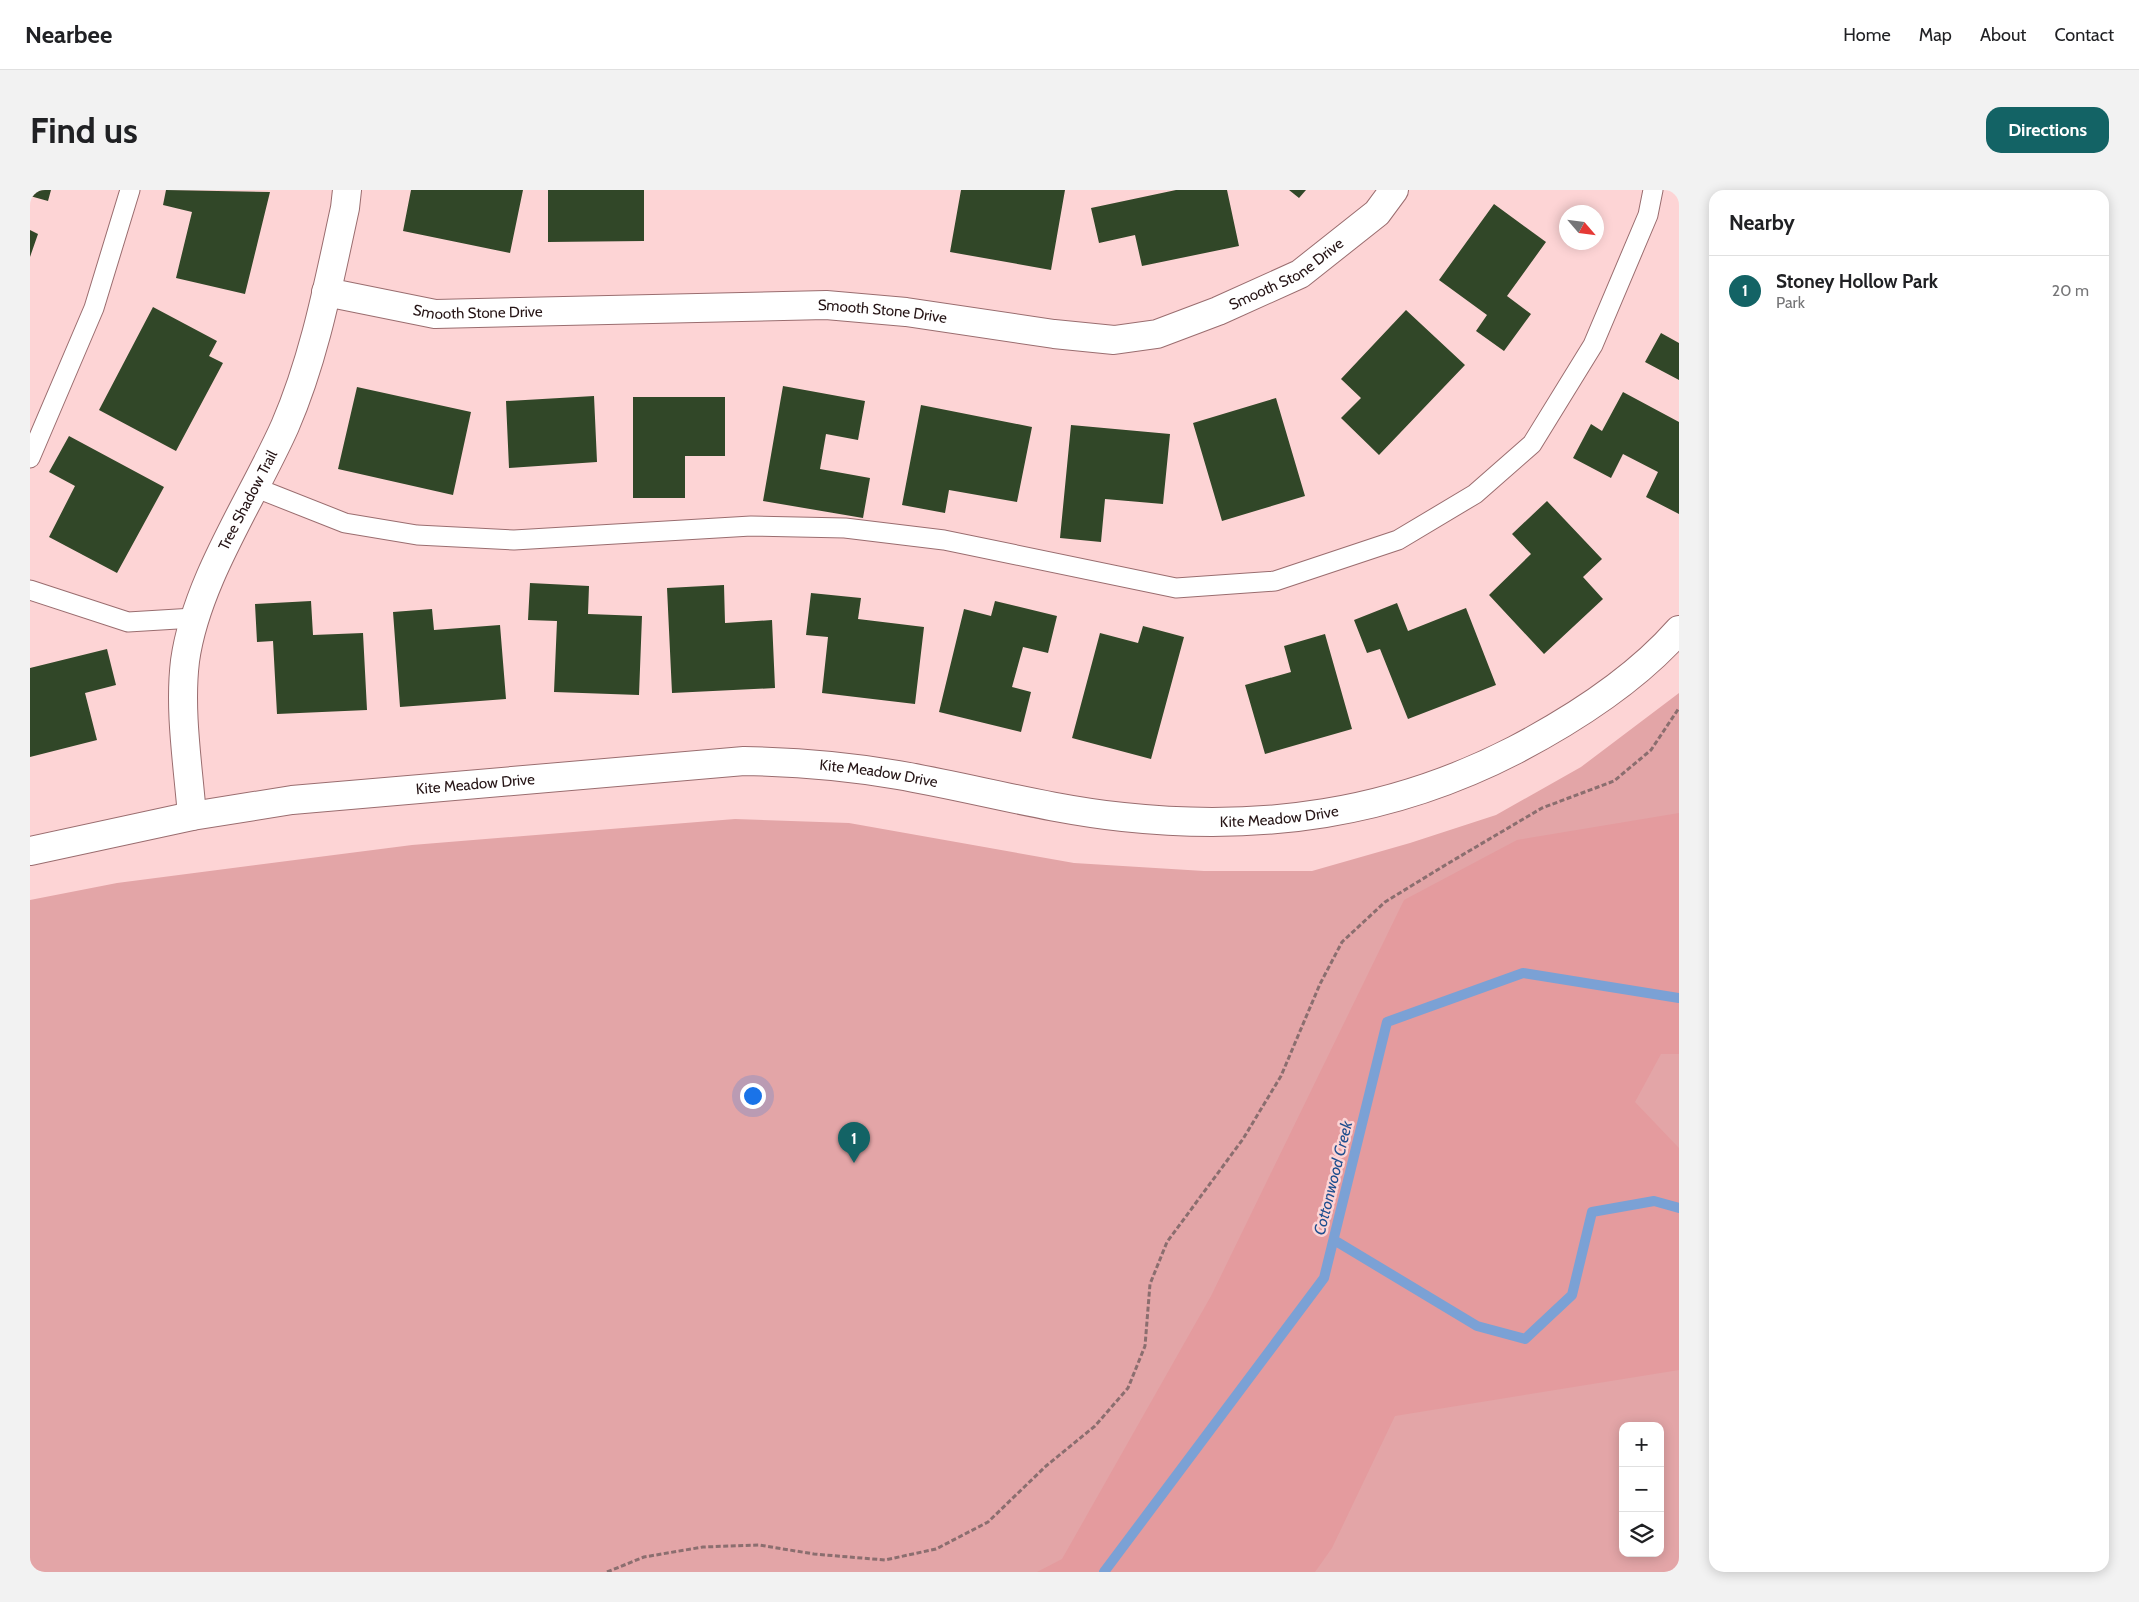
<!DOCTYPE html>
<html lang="en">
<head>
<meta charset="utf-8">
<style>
  body { margin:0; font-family:Cabin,sans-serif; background:#f2f2f2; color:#202124 }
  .controls { position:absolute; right:15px; bottom:15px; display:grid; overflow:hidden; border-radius:10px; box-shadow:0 2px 12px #0003 }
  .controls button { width:45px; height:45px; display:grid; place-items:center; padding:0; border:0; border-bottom:1px solid #e0e0e0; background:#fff; color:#202124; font:25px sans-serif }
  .compass { position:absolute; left:1529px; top:15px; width:45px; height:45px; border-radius:50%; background:#fff; box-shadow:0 2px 12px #0003; rotate:118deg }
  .you { position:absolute; left:722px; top:905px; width:18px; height:18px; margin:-12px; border:4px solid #fff; border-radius:50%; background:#1a73e8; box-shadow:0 0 0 8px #1a73e833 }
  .badge { display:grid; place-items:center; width:32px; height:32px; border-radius:50%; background:#136365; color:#fff; font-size:16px; font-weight:700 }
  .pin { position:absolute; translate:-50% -41px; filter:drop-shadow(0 1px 2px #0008) }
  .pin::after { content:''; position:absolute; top:26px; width:18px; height:15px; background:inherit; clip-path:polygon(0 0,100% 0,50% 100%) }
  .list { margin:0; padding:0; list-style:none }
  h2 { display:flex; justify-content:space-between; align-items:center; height:65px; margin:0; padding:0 20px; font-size:21px }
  h2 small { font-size:16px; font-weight:400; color:#757577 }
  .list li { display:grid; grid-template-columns:32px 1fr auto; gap:15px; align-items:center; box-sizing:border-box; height:70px; padding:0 20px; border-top:1px solid #e0e0e0 }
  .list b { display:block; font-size:19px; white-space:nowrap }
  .list p { margin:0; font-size:16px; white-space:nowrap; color:#757577 }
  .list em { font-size:16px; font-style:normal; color:#757577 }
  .icon { flex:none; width:28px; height:28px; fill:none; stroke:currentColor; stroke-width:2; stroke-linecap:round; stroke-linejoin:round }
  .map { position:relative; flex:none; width:1649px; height:1382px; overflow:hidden; border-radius:15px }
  header { display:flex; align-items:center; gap:30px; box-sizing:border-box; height:70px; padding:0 25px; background:#fff; border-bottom:1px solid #e0e0e0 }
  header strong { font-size:24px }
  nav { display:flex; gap:28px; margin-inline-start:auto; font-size:18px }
  .intro { display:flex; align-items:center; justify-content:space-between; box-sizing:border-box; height:120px; padding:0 30px }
  h1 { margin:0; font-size:35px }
  .button { padding:12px 22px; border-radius:15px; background:#136365; color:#fff; font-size:18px; font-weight:700 }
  main { display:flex; gap:30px; padding:0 30px }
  aside { flex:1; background:#fff; border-radius:15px; box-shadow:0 2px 12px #0003 }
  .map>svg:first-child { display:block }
</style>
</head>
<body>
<header>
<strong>Nearbee</strong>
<nav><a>Home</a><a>Map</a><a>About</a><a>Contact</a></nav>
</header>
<div class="intro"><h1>Find us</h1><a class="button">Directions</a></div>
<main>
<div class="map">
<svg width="1649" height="1382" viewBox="0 0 1649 1382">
  <rect width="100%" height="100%" fill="#fdd4d5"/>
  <path fill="#e3a5a7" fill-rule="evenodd" d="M1649,503V1382H0V710L87,693L382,655L705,629L819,633L1044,673L1174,681H1282L1380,653L1466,625L1551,577ZM1593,1236H1630V1363H1593Z"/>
  <path fill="#e49b9e" d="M1649,623V864H1631L1605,912L1649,958V1180L1365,1226L1302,1358L1285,1382H1007L1032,1369L1181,1106L1374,710L1487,650Z"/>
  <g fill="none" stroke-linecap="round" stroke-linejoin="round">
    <path stroke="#7ba1d5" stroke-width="10" d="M1304,1050L1447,1136L1495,1149L1542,1105L1562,1022L1624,1011L1649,1018
      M1074,1382L1294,1088L1357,832L1493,783L1649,808"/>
  </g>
  <path fill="#314728" d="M0,0H21L18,11L0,6Z
    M136,0L240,2L215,104L146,88L162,22L133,15Z
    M381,0H493L480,63L373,41Z
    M518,0H614V51L518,52Z
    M931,0H1035L1021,80L920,62Z
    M1146,0H1197L1209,56L1112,76L1105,45L1069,53L1061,18Z
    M1259,0H1276L1269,8Z
    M1464,14L1516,52L1477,106L1501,124L1474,161L1446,141L1457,125L1409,90Z
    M0,40L8,44L0,67Z
    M123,117L187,151L179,166L193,173L146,261L69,220Z
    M1376,120L1435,175L1349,265L1311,228L1331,208L1311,189Z
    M1631,143L1649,153V190L1615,172Z
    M753,196L835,211L828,250L796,244L790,279L840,288L833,328L733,311Z
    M327,197L441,222L423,305L308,279Z
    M1593,202L1649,232V324L1616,307L1628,282L1593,264L1581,288L1543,268L1561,234L1572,241Z
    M564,206L567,272L479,278L476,211Z
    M603,207H695V266H655V308H603Z
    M1246,208L1275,306L1192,331L1163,233Z
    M891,215L1002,237L987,312L919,300L915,323L872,315Z
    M1041,235L1140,244L1133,314L1075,309L1071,352L1030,348Z
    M39,246L134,297L87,383L19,347L45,296L19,282Z
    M1517,311L1572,369L1553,387L1573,409L1514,464L1459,405L1501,364L1482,344Z
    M500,393L559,396L558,424L612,426L609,505L524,502L527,431L498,430Z
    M694,395L695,433L742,430L745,498L642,503L637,398Z
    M781,403L831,408L828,429L894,437L885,514L792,503L798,447L776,445Z
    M281,411L283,445L333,443L337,520L247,524L243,451L227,452L225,414Z
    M965,411L1027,426L1018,463L993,457L982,497L1001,502L991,542L909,522L934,419L961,426Z
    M1367,413L1378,441L1436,418L1466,495L1378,529L1350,459L1337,463L1324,430Z
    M402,419L404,440L470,435L476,509L370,517L363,422Z
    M1113,436L1154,447L1121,569L1042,548L1070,443L1108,453Z
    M1295,444L1322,539L1235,564L1215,495L1261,482L1254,456Z
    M77,459L86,495L55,503L67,550L0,567V478Z"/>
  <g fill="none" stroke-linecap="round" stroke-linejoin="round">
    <defs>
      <path id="service" d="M0,268L64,118L100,0
        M224,297L315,333L387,345L484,350L721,336L815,338L914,350L1146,398L1245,391L1368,350L1445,304L1502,254L1563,155L1618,25L1623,0
        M0,400L98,432L164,428"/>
      <g id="minor">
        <path id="s1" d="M296,102L405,124L796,115L876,122L1024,144L1084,150L1127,144L1188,121L1270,84L1347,23L1364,0"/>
        <path id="s2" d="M162,626C158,575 149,521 155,471C166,391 222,310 255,236C285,167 299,91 315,18L317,0"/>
        <path id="s3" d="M0,661L162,626L262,610L714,571C766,572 817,576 868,585C943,598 1017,619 1093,627C1232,642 1361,624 1485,560C1544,529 1605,490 1649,440"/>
      </g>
    </defs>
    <use href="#service" stroke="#9a6d6f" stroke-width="21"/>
    <use href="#minor" stroke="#9a6d6f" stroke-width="30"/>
    <path stroke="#8b6e6f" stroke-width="3" stroke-dasharray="5 2.5" stroke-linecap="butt" d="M577,1382L614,1367L673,1357L729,1355L784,1364L855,1370L906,1359L958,1332L1016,1276L1065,1236L1098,1198L1115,1156L1120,1094L1137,1052L1213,949L1251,886L1290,794L1312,752L1355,712L1417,674L1512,618L1584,591L1621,560L1649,518"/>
    <use href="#service" stroke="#fff" stroke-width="19"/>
    <use href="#minor" stroke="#fff" stroke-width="28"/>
  </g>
  <g text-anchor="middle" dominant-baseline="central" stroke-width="5" stroke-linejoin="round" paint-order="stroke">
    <g font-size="15" fill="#251415" stroke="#fdd4d5">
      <text stroke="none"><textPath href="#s1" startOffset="979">Smooth Stone Drive</textPath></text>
      <text stroke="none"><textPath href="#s1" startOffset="154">Smooth Stone Drive</textPath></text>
      <text stroke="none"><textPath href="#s1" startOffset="559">Smooth Stone Drive</textPath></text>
      <text stroke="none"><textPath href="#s2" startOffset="329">Tree Shadow Trail</textPath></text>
      <text stroke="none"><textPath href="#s3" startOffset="856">Kite Meadow Drive</textPath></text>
      <text stroke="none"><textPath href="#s3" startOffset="451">Kite Meadow Drive</textPath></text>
      <text stroke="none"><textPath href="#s3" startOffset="1261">Kite Meadow Drive</textPath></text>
    </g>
    <g font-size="16" font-style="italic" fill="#1e4e8e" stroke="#fdd4d5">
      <text transform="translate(1303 988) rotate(-76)">Cottonwood Creek</text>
    </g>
  </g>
</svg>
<div class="controls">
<button>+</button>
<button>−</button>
<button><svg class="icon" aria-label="layers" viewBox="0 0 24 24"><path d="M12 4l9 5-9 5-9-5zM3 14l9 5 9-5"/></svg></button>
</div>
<svg class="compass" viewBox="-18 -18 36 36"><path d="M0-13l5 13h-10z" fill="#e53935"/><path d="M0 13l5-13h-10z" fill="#757577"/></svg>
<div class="you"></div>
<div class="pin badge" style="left:824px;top:973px">1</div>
</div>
<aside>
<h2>Nearby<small></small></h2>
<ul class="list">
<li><span class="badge">1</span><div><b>Stoney Hollow Park</b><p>Park</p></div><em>20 m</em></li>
</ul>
</aside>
</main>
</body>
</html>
